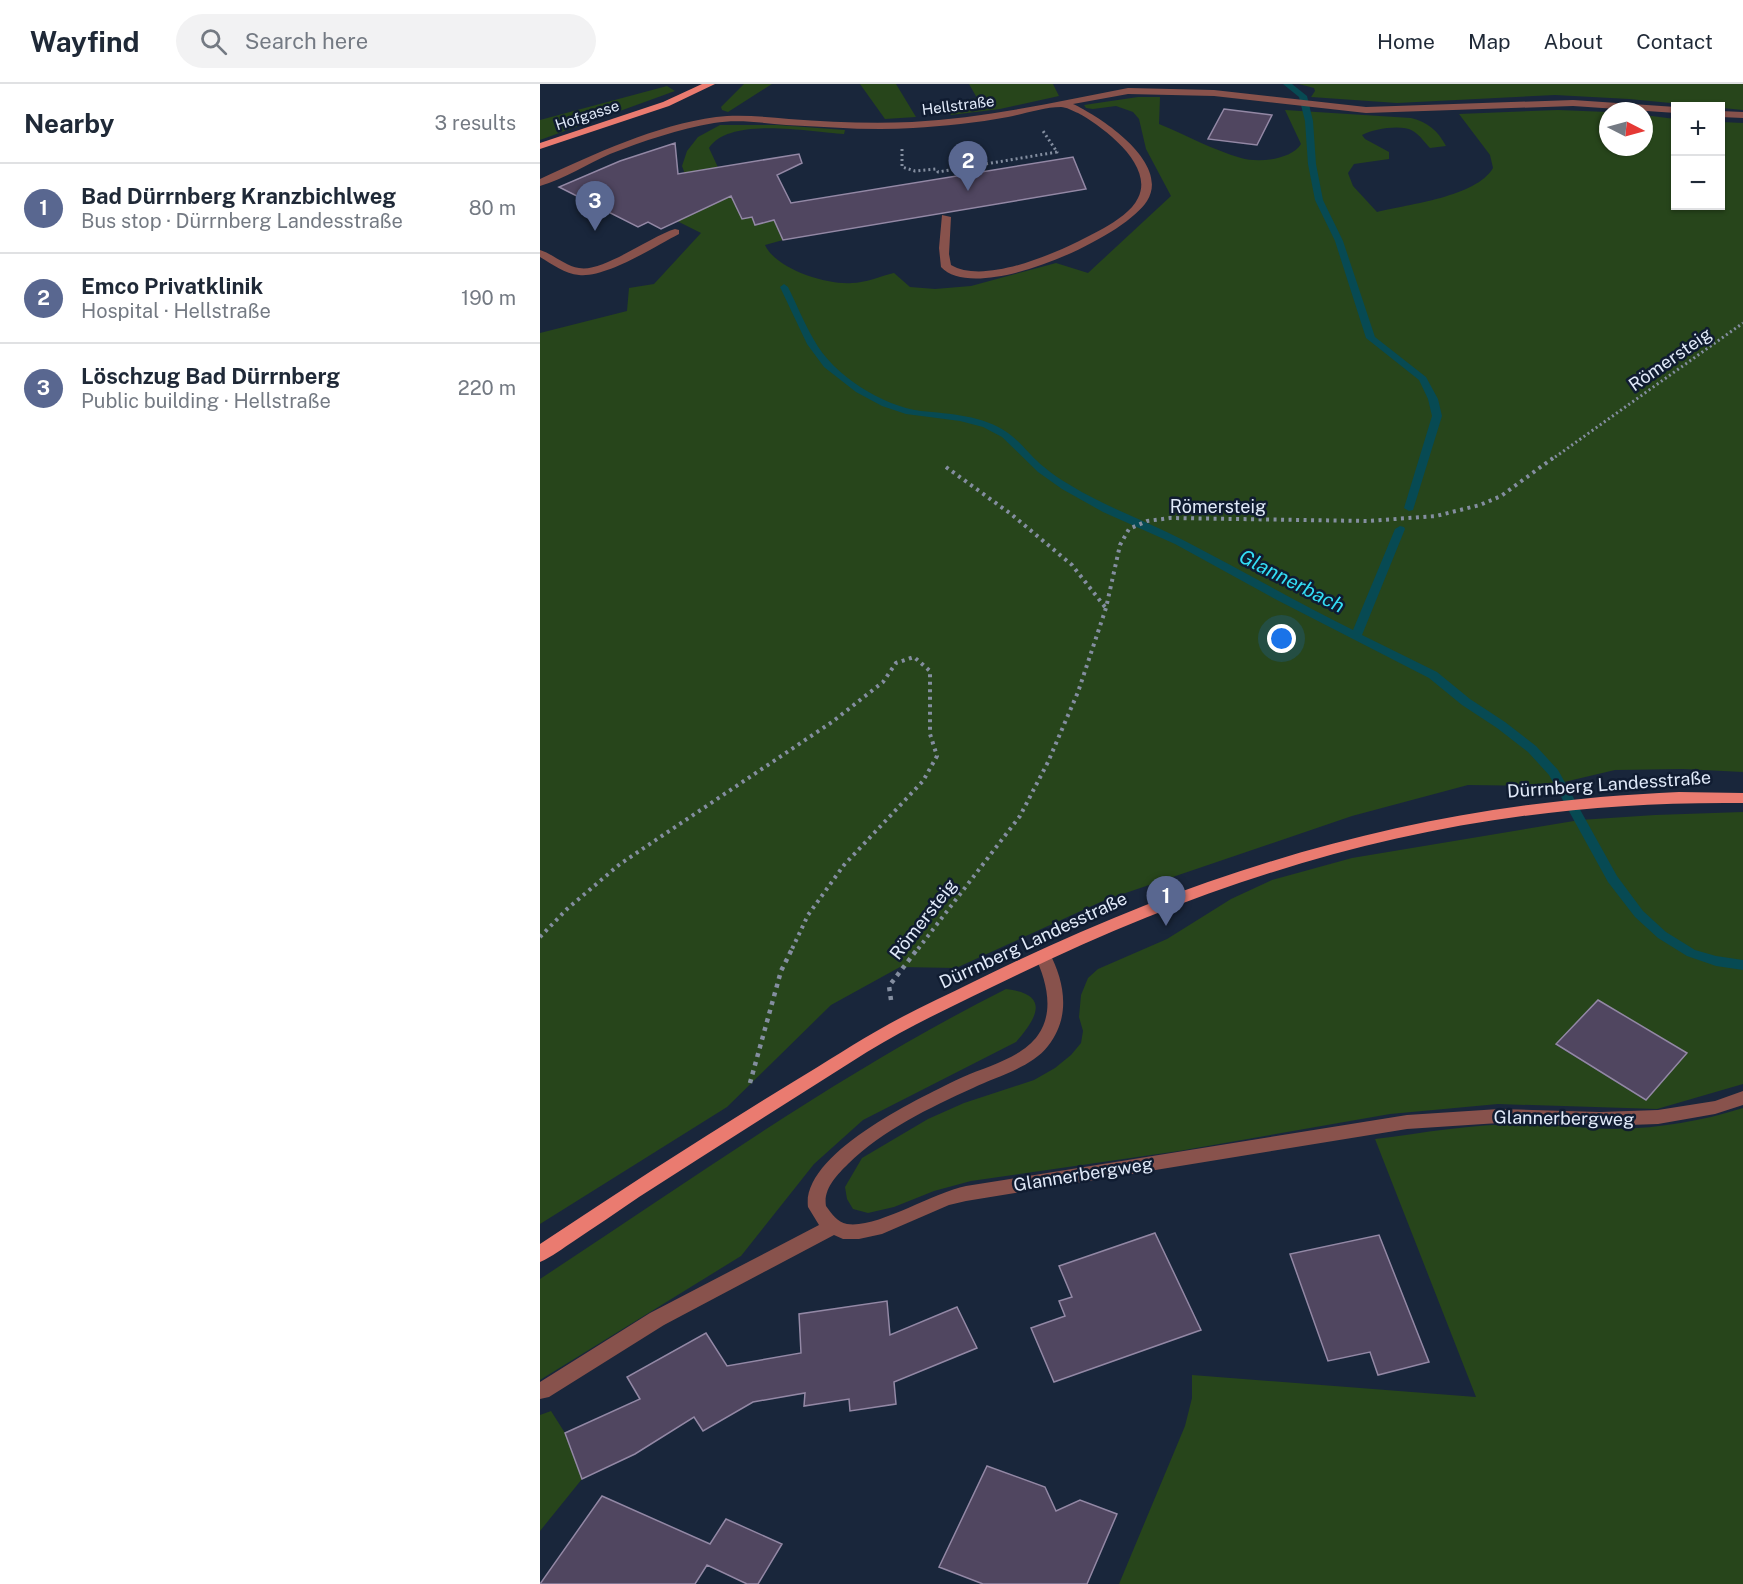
<!DOCTYPE html>
<html lang="en">
<head>
<meta charset="utf-8">
<style>
  body { margin:0; font-family:"Public Sans",sans-serif; background:#f2f2f3; color:#1f2937 }
  .controls { position:absolute; right:18px; top:18px; display:grid; overflow:hidden; border-radius:0px; box-shadow:0 2px 4px #0004 }
  .controls button { width:54px; height:54px; display:grid; place-items:center; padding:0; border:0; border-bottom:2px solid #e0e1e3; background:#fff; color:#1f2937; font:30px sans-serif }
  .compass { position:absolute; left:1059px; top:18px; width:54px; height:54px; border-radius:50%; background:#fff; box-shadow:0 2px 4px #0004; rotate:96deg }
  .you { position:absolute; left:742px; top:555px; width:21px; height:21px; margin:-15px; border:4px solid #fff; border-radius:50%; background:#1a73e8; box-shadow:0 0 0 9px #1a73e833 }
  .badge { display:grid; place-items:center; width:39px; height:39px; border-radius:50%; background:#596790; color:#fff; font-size:20px; font-weight:700 }
  .pin { position:absolute; translate:-50% -50px; filter:drop-shadow(0 2px 3px #0008) }
  .pin::after { content:''; position:absolute; top:32px; width:21px; height:18px; background:inherit; clip-path:polygon(0 0,100% 0,50% 100%) }
  .list { margin:0; padding:0; list-style:none }
  h2 { display:flex; justify-content:space-between; align-items:center; height:78px; margin:0; padding:0 24px; font-size:26px }
  h2 small { font-size:20px; font-weight:400; color:#747a83 }
  .list li { display:grid; grid-template-columns:39px 1fr auto; gap:18px; align-items:center; box-sizing:border-box; height:90px; padding:0 24px; border-top:2px solid #e0e1e3 }
  .list b { display:block; font-size:22px; white-space:nowrap }
  .list p { margin:0; font-size:20px; white-space:nowrap; color:#747a83 }
  .list em { font-size:20px; font-style:normal; color:#747a83 }
  .icon { flex:none; width:33px; height:33px; fill:none; stroke:currentColor; stroke-width:2; stroke-linecap:round; stroke-linejoin:round }
  .map { position:relative; flex:none; width:1203px; height:1500px; overflow:hidden }
  header { display:flex; align-items:center; gap:36px; box-sizing:border-box; height:84px; padding:0 30px; background:#fff; border-bottom:2px solid #e0e1e3 }
  header strong { font-size:28px }
  nav { display:flex; gap:33px; margin-inline-start:auto; font-size:21px }
  .search { width:420px; height:54px; background:#f2f2f3; display:flex; align-items:center; gap:15px; box-sizing:border-box; padding:0 21px; border-radius:33px; color:#747a83; font-size:22px }
  main { display:flex }
  aside { flex:1; background:#fff }
  .map>svg:first-child { display:block }
</style>
</head>
<body>
<header>
<strong>Wayfind</strong>
<div class="search"><svg class="icon" aria-label="search" viewBox="0 0 24 24"><circle cx="10" cy="10" r="6"/><path d="M15 15l6 6"/></svg>Search here</div>
<nav><a>Home</a><a>Map</a><a>About</a><a>Contact</a></nav>
</header>
<main>
<aside>
<h2>Nearby<small>3 results</small></h2>
<ul class="list">
<li><span class="badge">1</span><div><b>Bad Dürrnberg Kranzbichlweg</b><p>Bus stop · Dürrnberg Landesstraße</p></div><em>80 m</em></li>
<li><span class="badge">2</span><div><b>Emco Privatklinik</b><p>Hospital · Hellstraße</p></div><em>190 m</em></li>
<li><span class="badge">3</span><div><b>Löschzug Bad Dürrnberg</b><p>Public building · Hellstraße</p></div><em>220 m</em></li>
</ul>
</aside>
<div class="map">
<svg width="1203" height="1500" viewBox="0 0 1203 1500">
  <rect width="100%" height="100%" fill="#19263b"/>
  <path fill="#27451b" fill-rule="evenodd" d="M204,0H232L188,28L182,26L181,23Z
    M320,0H356L376,33L345,35Z
    M429,0H513L519,12L460,25L411,31L404,19L437,14Z
    M759,0H1203V26L1089,15L1015,11L857,19L771,13L775,7L774,4Z
    M127,2L135,7L0,56V36Z
    M598,13H620L619,40C646,51 673,66 701,74C718,79 751,76 761,60L745,26L871,34C888,38 898,47 906,62L890,64C885,59 880,51 873,47C861,40 834,45 822,51L825,55L849,68V75L814,80L808,89L813,102L837,128C869,120 936,113 953,84L950,71L919,30L1018,26L1068,28V63H1104V31L1135,35L1136,122H1180L1181,38L1203,39V688L1143,685L1075,686L1007,702L928,701L812,732L565,816L416,884L360,883L291,921L187,1023L0,1140V249L87,227L89,204L114,200L161,149L119,128L149,101L142,82L147,67L158,53L180,41H237L305,46L304,50C270,48 190,32 169,64L202,135L212,133L215,141L234,136L243,156L225,161C236,185 286,201 312,199C325,199 341,192 354,189L370,203L395,205L431,202L516,179L548,189L631,112L606,65L599,35L593,28L576,22L553,25L546,24L544,21Z
    M1203,728V1000L1117,1025L958,1020L850,1030L639,1067L431,1097L394,1107L354,1123L328,1129L313,1125L307,1115L305,1103L322,1074L388,1035L424,1019L494,996L515,984L531,971L541,959L543,947L539,933L541,911L548,894L558,885L627,855L691,815L732,796L812,774L1040,736L1115,731ZM1058,916L1146,969L1105,1016L1016,961Z
    M466,905C510,910 498,933 476,958L323,1036L274,1080L201,1172L0,1296V1195C152,1095 303,987 466,905Z
    M1203,1024V1500H579L645,1342L652,1314V1291L936,1313L835,1055C883,1049 932,1040 981,1040C1013,1040 1045,1045 1077,1045C1120,1044 1162,1037 1203,1024Z
    M11,1327L25,1349L42,1395L0,1447V1331Z"/>
  <g fill="none" stroke-linecap="round" stroke-linejoin="round">
    <path fill="#074a53" fill-rule="evenodd" d="M743,0H752L767,12L773,37L776,80L783,116L803,157L835,253L886,293L898,315L902,332L873,426L869,427L864,424L892,332L888,315L879,296L826,254L795,157L775,116L768,80L765,37L759,13Z
      M244,200L248,203C257,221 264,239 274,256C293,291 342,322 381,327C410,330 443,331 468,349C481,358 491,373 504,383C512,390 521,396 530,401C567,424 607,437 645,457C701,486 757,518 813,546L855,445L860,442L864,443L865,445L822,551L897,588L930,615L965,638L996,662L1018,686L1077,792L1103,827L1126,848L1155,866L1176,872L1203,876V886L1176,882L1147,872L1118,854L1095,833L1068,798L1009,691L988,668L957,644L922,621L889,594L737,516L635,460L563,428L522,405L498,388L462,353L443,343L420,337L366,330L342,322L316,308L284,283L267,260L240,203Z"/>
  </g>
  <path fill="#504660" stroke="#9388a5" stroke-width="1.5" d="M684,25L732,31L717,61L668,55Z
    M135,59L138,90L259,70L262,79L237,91L251,119L533,73L546,105L243,156L234,136L215,141L212,133L202,135L191,112L121,145L108,138L98,143L19,103L80,77Z
    M1058,916L1147,969L1106,1016L1016,960Z
    M615,1149L661,1246L514,1298L491,1244L525,1232L519,1217L532,1213L519,1182Z
    M839,1151L889,1278L838,1291L830,1268L788,1277L750,1170Z
    M347,1217L350,1251L417,1223L437,1264L354,1298L356,1320L310,1327L309,1315L264,1322L265,1309L213,1318L163,1347L154,1333L95,1370L42,1395L25,1349L100,1315L87,1293L166,1249L187,1282L261,1269L259,1230Z
    M447,1382L505,1403L516,1427L540,1416L577,1430L547,1500H443L399,1483Z
    M62,1412L170,1460L186,1435L242,1460L218,1500H207L167,1481L155,1500H0Z"/>
  <g fill="none" stroke-linecap="round" stroke-linejoin="round">
    <path stroke="#848ea0" stroke-width="3" stroke-dasharray="2 3" stroke-linecap="butt" d="M362,65V83L375,87L396,85L398,88L517,68L503,47
      M1011,376L1203,239"/>
    <path stroke="#848ea0" stroke-width="4" stroke-dasharray="3 4.5" stroke-linecap="butt" d="M406,383L471,430L532,481L565,523
      M0,853L27,825L80,780L292,638L343,598L356,579L374,573L390,587V650L397,672L383,697L304,781L268,831L252,865
      M378,865L480,732L508,678L538,608L566,524L580,461L589,445L607,437L630,434L828,437L896,432L940,421L961,412L1013,374"/>
    <path stroke="#848ea0" stroke-width="4.5" stroke-dasharray="4 5" stroke-linecap="butt" d="M351,916L349,902L379,863
      M210,999L241,887L253,863"/>
    <path fill="#88524c" fill-rule="evenodd" d="M588,4L674,6L826,23L1033,16L1136,23V29L1033,22L826,29L674,12L588,10L533,20C561,33 631,79 607,117C583,155 436,221 401,183L399,164L402,131L411,133L409,170L411,181C448,203 530,163 564,144C576,137 592,127 598,114C615,81 562,42 538,29C533,27 526,23 521,23C504,23 484,30 468,33C437,39 404,42 373,44C331,47 289,43 246,41C223,39 198,35 174,39C139,45 103,57 70,70C47,80 24,95 0,102V95C54,70 116,41 176,33C200,30 225,33 249,35C290,38 331,40 372,38C445,34 517,18 588,4Z
      M1180,27L1203,28V34L1180,33Z
      M135,145L139,146V150C114,163 66,194 39,191C25,190 12,180 0,173V166C13,170 25,182 39,184C62,189 111,152 135,145Z
      M503,866L509,868C525,898 531,933 508,962C491,984 457,992 433,1004C389,1024 343,1046 308,1080C297,1091 283,1105 286,1122C292,1130 297,1138 307,1140C336,1145 392,1109 426,1102L867,1031L959,1025L1060,1028L1118,1026L1175,1017L1203,1007V1021L1175,1030L1118,1040L1060,1042L959,1039L867,1045L426,1117L409,1121L342,1150L319,1155H303L294,1151L124,1241L9,1313L0,1315V1298L110,1229L279,1141L268,1123C261,1069 383,1012 423,993C447,982 482,974 498,951C515,927 506,896 495,872L497,868Z"/>
    <path fill="#ea7b70" fill-rule="evenodd" d="M162,0H175L129,22L0,65V59L123,18Z
      M1139,708L1203,709V719C940,716 715,776 479,890C428,915 376,938 327,968C251,1016 175,1064 99,1113C77,1128 55,1143 34,1157C23,1164 12,1173 0,1178V1160C83,1105 167,1050 253,998C285,979 316,958 349,940C376,925 405,912 433,898C664,784 880,719 1139,708Z"/>
  </g>
  <g text-anchor="middle" dominant-baseline="central" stroke-width="5" stroke-linejoin="round" paint-order="stroke">
    <g font-size="15" fill="#e1eaf9" stroke="#101c31">
      <text transform="translate(418 21) rotate(-7)">Hellstraße</text>
      <text transform="translate(47 31) rotate(-18)">Hofgasse</text>
    </g>
    <g font-size="18" fill="#e1eaf9" stroke="#101c31">
      <text transform="translate(1130 275) rotate(-35)">Römersteig</text>
      <text x="678" y="422">Römersteig</text>
      <text transform="translate(1069 700) rotate(-4)">Dürrnberg Landesstraße</text>
      <text transform="translate(383 835) rotate(-52)">Römersteig</text>
      <text transform="translate(493 856) rotate(-25)">Dürrnberg Landesstraße</text>
      <text transform="translate(1024 1034) rotate(1)">Glannerbergweg</text>
      <text transform="translate(543 1090) rotate(-9)">Glannerbergweg</text>
    </g>
    <g font-size="20" font-style="italic" fill="#33def6" stroke="#101c31">
      <text transform="translate(752 497) rotate(27)">Glannerbach</text>
    </g>
  </g>
</svg>
<div class="controls">
<button>+</button>
<button>−</button>
</div>
<svg class="compass" viewBox="-18 -18 36 36"><path d="M0-13l5 13h-10z" fill="#e53935"/><path d="M0 13l5-13h-10z" fill="#747a83"/></svg>
<div class="you"></div>
<div class="pin badge" style="left:626px;top:842px">1</div>
<div class="pin badge" style="left:428px;top:107px">2</div>
<div class="pin badge" style="left:55px;top:147px">3</div>
</div>
</main>
</body>
</html>
